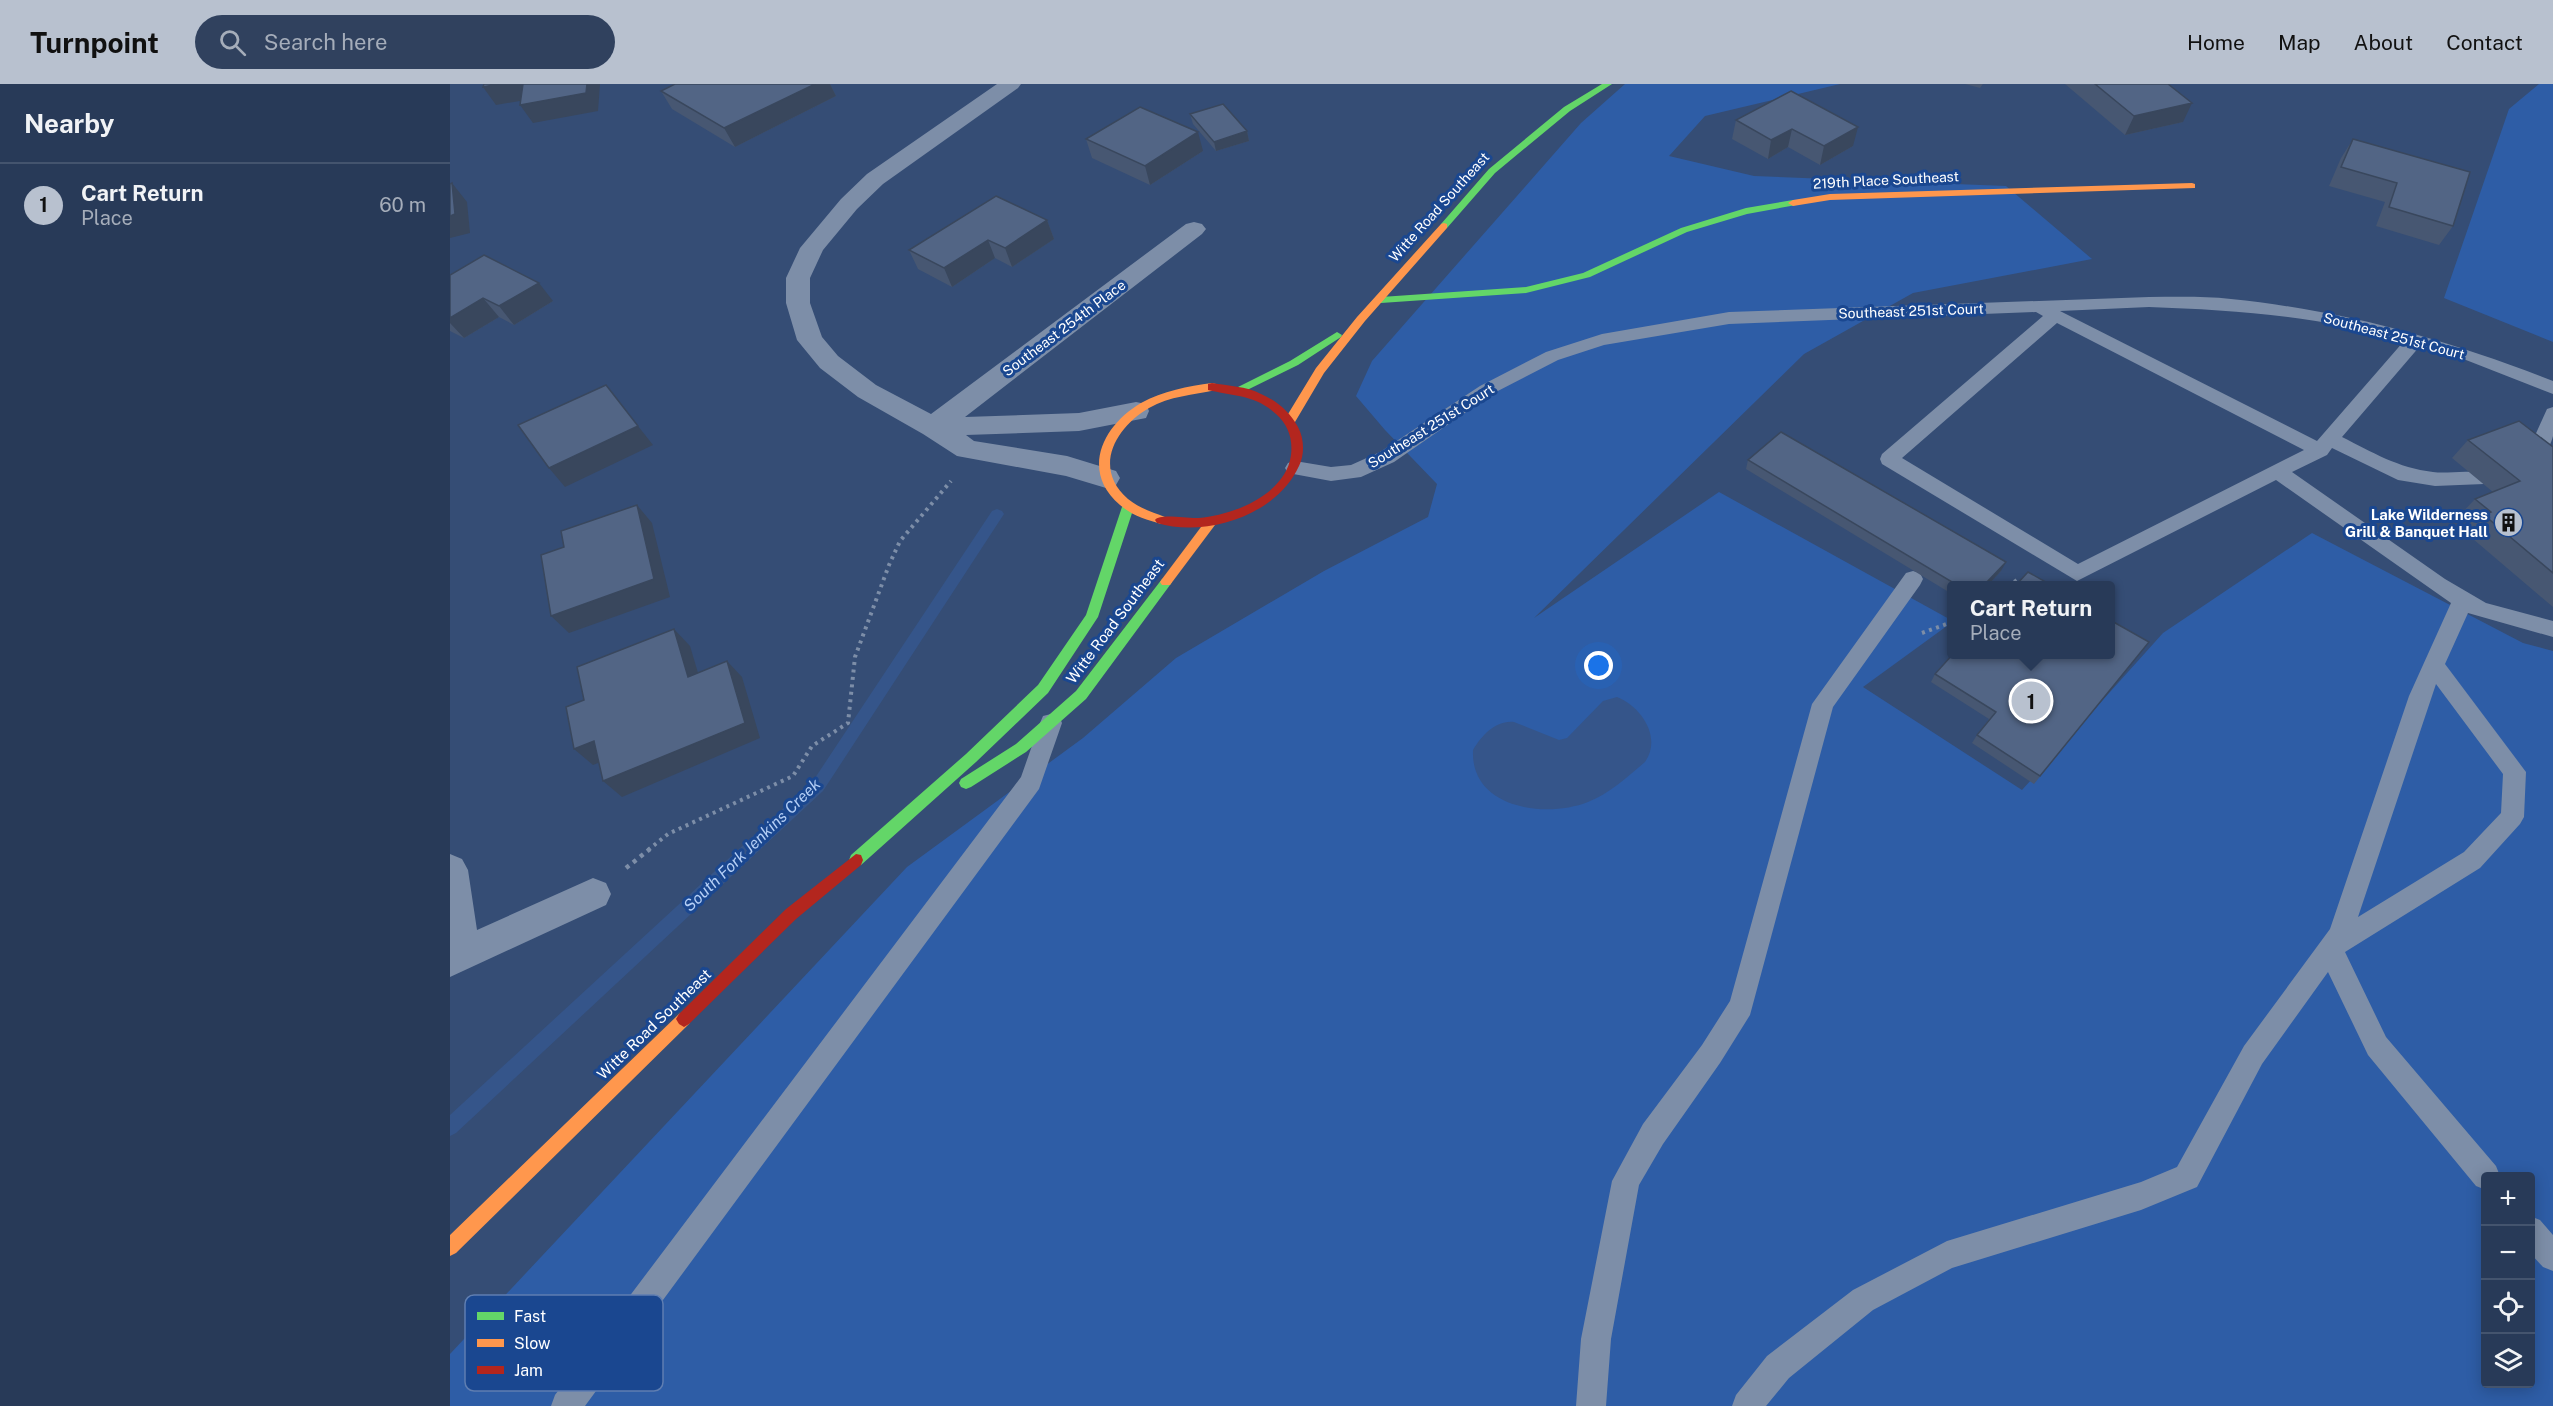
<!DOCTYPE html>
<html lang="en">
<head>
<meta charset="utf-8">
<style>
  body { margin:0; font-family:"Public Sans",sans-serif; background:#30415e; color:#f1f3f6 }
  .controls { position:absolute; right:18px; bottom:18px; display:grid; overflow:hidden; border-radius:6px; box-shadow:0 3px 15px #0003 }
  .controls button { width:54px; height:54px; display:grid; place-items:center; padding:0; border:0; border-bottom:2px solid #44546e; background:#283a58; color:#f1f3f6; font:30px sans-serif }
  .you { position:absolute; left:1149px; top:582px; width:21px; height:21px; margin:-15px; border:4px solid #fff; border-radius:50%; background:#1a73e8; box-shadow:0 0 0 9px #1a73e833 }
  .badge { display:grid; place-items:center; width:39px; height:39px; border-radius:50%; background:#b8c1cf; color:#111; font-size:20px; font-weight:700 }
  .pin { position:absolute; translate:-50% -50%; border:3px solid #fff; box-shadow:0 2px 6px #0006 }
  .popup { position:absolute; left:1497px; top:497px; width:168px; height:78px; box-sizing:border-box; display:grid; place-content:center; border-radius:6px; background:#283a58; filter:drop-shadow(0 2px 4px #0005); font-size:20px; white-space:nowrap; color:#a5adba }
  .popup b { font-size:22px; color:#f1f3f6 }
  .popup::after { content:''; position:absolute; left:50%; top:100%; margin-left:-12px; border:12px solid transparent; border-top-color:#283a58 }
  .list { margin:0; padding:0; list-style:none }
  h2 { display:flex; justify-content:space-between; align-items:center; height:78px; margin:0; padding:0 24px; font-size:26px }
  h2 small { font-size:20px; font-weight:400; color:#a5adba }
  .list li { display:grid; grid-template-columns:39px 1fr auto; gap:18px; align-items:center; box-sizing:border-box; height:84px; padding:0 24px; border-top:2px solid #44546e }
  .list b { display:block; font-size:22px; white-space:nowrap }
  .list p { margin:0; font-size:20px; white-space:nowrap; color:#a5adba }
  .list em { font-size:20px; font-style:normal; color:#a5adba }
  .icon { flex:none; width:33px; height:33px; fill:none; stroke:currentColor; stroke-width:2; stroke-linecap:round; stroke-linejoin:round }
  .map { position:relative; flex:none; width:2103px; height:1322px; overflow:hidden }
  header { display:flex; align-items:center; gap:36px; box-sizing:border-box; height:84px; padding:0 30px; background:#b8c1cf; color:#111 }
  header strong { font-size:28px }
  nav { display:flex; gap:33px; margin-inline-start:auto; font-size:21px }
  .search { width:420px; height:54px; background:#30415e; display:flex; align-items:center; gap:15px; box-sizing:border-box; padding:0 21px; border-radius:33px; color:#a5adba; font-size:22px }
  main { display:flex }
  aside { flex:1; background:#283a58 }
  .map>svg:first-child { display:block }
</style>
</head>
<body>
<header>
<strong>Turnpoint</strong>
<div class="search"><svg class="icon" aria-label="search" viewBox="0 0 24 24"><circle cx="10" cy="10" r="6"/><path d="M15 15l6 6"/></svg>Search here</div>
<nav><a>Home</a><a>Map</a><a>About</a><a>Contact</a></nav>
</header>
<main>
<aside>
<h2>Nearby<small></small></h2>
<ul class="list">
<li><span class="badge">1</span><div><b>Cart Return</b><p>Place</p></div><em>60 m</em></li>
</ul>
</aside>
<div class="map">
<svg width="2103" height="1322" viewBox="0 0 2103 1322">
  <rect width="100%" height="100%" fill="#354d75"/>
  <path fill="#2e5da6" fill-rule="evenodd" d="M1175,0H1390L1255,32L1219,72L1304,92L1556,102L1642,175L1463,209L1354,270L1084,534L1269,408L1501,536V539L1413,603L1572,706L1713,549L1862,449L2073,559L2103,567V1322H0V1270L457,783L633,654L726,574L874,487L978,433L987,400L935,346L906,312L922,277L1131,39ZM2036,1092H2080V1300H2036Z
    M2089,0H2103V258L1994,214L2059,25Z"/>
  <path fill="#35558a" d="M1167,613C1192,623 1212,654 1195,678C1177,693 1159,710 1138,718C1095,735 1020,724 1023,666C1032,651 1046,636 1064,638L1109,656L1117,654L1153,617Z"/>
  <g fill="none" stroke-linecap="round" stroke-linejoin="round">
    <path fill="#35558a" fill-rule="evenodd" d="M547,425L552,427L554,430L552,433L373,707L6,1049L0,1052V1031L363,697L542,427Z"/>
    <path stroke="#7d8ea8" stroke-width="4" stroke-dasharray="3 4.5" stroke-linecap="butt" d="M1558,502L1570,494
      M1472,549L1502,538
      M198,766L218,750L343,692L362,662L398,639L405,573L439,481L450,457L501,397"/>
    <path stroke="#7d8ea8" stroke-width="4.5" stroke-dasharray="4 5" stroke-linecap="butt" d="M176,784L200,765"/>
    <path fill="#7d8ea8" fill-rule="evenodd" d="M1699,213C1726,213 1754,212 1781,215C1897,227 1995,255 2103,297V310L2016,276L1970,262L1892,353C1922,368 1948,384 1983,388C1999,390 2017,385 2034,390L2037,395L2034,400L1985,402L1948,396L1882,364L1877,371L1842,388L1995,495L2036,519L2103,537V553L2018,529L1995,580L2076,688L2074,733L2070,740L2030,784L1895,868L1936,953L2046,1082L2050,1092H2036V1106L2026,1102L1918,971L1878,888L1812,980L1747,1103L1691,1126L1502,1184L1423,1226L1339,1294L1316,1322H1282L1286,1311L1317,1272L1403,1206L1497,1157L1691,1098L1727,1083L1794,962L1880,845L1959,612L2001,519L1826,396L1627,497L1432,380L1430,375L1432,370L1593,232L1586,228L1279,240L1154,261L1108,276L1042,310L944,378L911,393L881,397L838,389L835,384L838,379L845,377L881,383L901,381L930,368L1030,302L1096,268L1152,250L1279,228ZM1699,223C1785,226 1871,232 1954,257L1867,357L1610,227ZM1607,239L1854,366L1628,480L1452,374ZM1986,600L2053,690L2051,729L2014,768L1908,833Z
      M2103,323C2103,332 2103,343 2103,352C2100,366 2085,385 2070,381L2068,376L2083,356L2097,325Z
      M1463,487L1470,489L1473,495L1470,501L1383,623L1300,931L1270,979L1213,1060L1189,1101L1161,1255L1156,1322H1126L1131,1255L1162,1097L1193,1040L1252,961L1280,917L1362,620L1456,489Z
      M601,630L609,632L612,639L589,705L135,1322H101L105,1311L571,693L590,639L593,632Z
      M2080,1132L2090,1136L2103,1151V1187L2093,1183L2080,1169Z"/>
    <path fill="#7d8ea8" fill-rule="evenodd" d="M547,0H571L568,4L433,100L407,125L373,166L360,194V219L372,253L388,272L426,301L481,330L736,140L744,138L752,140L756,145L752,150L515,333L629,329L686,318L696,320L699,327L696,334L629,347L516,351L524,357L617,372L666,387L670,394L666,401L656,404L616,392L507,372L473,350L408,313L370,284L347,256L336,219V194L350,164L391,115L417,90Z
      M0,770L12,775L18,786L27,846L143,794L156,799L161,810L156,821L0,893Z"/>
    <path fill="#63d668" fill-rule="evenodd" d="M1152,0H1162L1120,27L1045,89L997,144H991V140L1039,85L1114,23Z
      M1343,116L1348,119L1346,121L1297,130L1237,148L1140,193L1076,209L931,219L926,216L931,213L1076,203L1133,189L1231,144L1296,124Z
      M887,248L892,251L891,253L848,281L793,308L789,309L784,305L840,277Z
      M678,419L684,423L648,533L598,609L526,678L411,781L406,782L401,781L399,776L401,771L516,670L588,601L636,531L672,423Z
      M716,493L720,495L722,498L720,501L636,615L576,668L521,703L516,705L511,703L509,699L511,695L566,660L626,607L712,495Z"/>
    <path fill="#ff974d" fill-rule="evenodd" d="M1742,99L1745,100V104L1380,116L1343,122L1338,119L1343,116L1380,110Z
      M994,139L997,140V144L915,237L874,289L845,338H837L835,335L866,284L907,233L991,140Z
      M762,299L766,300V306C743,311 720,312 699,324C666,343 642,384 678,415C689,424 702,428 715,433L717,436L715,439L711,440C697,436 681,431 670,421C630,387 653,341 691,319C713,307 738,302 762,299Z
      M761,434L765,435L767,438L765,441L720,501H712L710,498L712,495L757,435Z
      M234,927L239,930L242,935L239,940L6,1169L0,1172V1151L229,930Z"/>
    <path fill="#b3261e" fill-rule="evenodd" d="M762,299C778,302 796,302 811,310C827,317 839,327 848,343C854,354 855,370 849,382C827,431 756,454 707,439L705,436C710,429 738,435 749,434C784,431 836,410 841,371C843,354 838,341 826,330C806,311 783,312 758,306V300Z
      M406,770L411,771L413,776L411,781L346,835L239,940L234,943L229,940L226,935L229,930L336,825Z"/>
  </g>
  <path fill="#475772" d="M225,0H380L386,12L285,63L222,25L211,7Z
    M1515,0H1533L1530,4Z
    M1615,0H1718L1733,38L1675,51Z
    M1341,7L1403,62L1370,81L1338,63L1318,75L1282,55L1286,36Z
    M740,30L797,47L799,57L766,67L743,40Z
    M636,55L753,67L700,101L642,74Z
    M1903,55L2003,142L1989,161L1926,142L1935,118L1879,102L1891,74Z
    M597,136L604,155L562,183L545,174L502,203L468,185L459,166Z
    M0,191L103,217L64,241L49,233L14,254L0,247Z
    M2018,356L2103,363V523L2016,449L2021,444L2008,433L2025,415L2043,408L2002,374Z
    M1298,376L1551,487L1538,501H1502V510L1296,385Z
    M1699,558L1584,700L1522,659L1527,651L1539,635L1481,598L1485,590Z"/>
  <path fill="#39475d" d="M48,0H77L87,14L46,21L33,3Z
    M137,0H150L148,27L83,39L70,21Z
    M365,0H380L386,12L285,63L274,44Z
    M1742,19L1733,38L1675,51L1684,32Z
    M1408,43L1403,62L1370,81L1374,62Z
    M1342,45L1338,63L1318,75L1321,56Z
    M797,47L799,57L766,67L764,58Z
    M748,48L753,67L700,101L695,82Z
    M2,99L17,118L20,149L0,154V132Z
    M597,136L604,155L562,183L555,164Z
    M538,156L545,174L502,203L494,184Z
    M89,199L103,217L64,241L49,222Z
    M33,214L49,233L14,254L0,239V234Z
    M188,342L203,361L115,403L99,384Z
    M187,421L202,439L220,513L119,549L101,532Z
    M1556,478L1551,487L1538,501H1534Z
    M224,545L240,562L254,609L238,593Z
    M277,577L292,593L310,654L172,713L153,697Z
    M144,657L163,673L143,681L124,665Z"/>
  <path fill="#526585" stroke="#39475d" stroke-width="1.5" d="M34,0H48L33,3Z
    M73,0H137L136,9L70,21Z
    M225,0H365L274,44L211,7Z
    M1645,0H1718L1742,19L1684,32Z
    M1341,7L1408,43L1374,62L1342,45L1321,56L1286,36Z
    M773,20L797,47L764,58L740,30Z
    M690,23L748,48L695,82L636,55Z
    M1903,55L2020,88L2003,142L1939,123L1947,99L1891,83Z
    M2,99L5,130L0,132V100Z
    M546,112L597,136L555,164L538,156L494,184L459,166Z
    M34,171L89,199L49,222L33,214L0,234V191Z
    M156,301L188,342L99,384L68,341Z
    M2069,337L2103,363V489L2034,431L2041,428L2025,415L2070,397L2018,356Z
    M1331,348L1556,478L1534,501H1507L1298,376Z
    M187,421L204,495L101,532L91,471L114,463L111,447Z
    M1578,488L1601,501H1566Z
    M1660,536L1699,558L1590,692L1527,651L1546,628L1485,590L1503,570H1660Z
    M224,545L238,593L277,577L295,639L153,697L144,657L124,665L116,623L134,616L127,583Z"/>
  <defs>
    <symbol id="building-disc" viewBox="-11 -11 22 22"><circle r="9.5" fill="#b8c1cf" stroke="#1a4790"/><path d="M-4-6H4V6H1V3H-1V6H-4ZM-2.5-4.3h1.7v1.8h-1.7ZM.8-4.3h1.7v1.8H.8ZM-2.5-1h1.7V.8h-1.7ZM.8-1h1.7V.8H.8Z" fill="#111"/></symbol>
  </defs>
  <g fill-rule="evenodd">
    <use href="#building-disc" x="2042" y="422" width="33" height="33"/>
  </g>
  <g text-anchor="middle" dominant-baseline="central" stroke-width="6" stroke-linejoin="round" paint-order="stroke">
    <g font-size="14" fill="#fff" stroke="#1a4790">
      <text transform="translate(1436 96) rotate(-3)">219th Place Southeast</text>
      <text transform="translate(989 123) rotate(-48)">Witte Road Southeast</text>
      <text transform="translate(1461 227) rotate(-2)">Southeast 251st Court</text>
      <text transform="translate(614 244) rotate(-37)">Southeast 254th Place</text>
      <text transform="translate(1944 252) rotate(15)">Southeast 251st Court</text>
      <text transform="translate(981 342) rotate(-32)">Southeast 251st Court</text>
    </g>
    <g font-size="15" font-weight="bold" fill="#fff" stroke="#1a4790" text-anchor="end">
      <text x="2038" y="430">Lake Wilderness<tspan x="2038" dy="17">Grill &amp; Banquet Hall</tspan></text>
    </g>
    <g font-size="15" fill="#fff" stroke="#1a4790">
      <text transform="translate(665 537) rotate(-53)">Witte Road Southeast</text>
      <text transform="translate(204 940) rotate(-44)">Witte Road Southeast</text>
    </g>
    <g font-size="16" font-style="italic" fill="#b5cff6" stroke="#1a4790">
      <text transform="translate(302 761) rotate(-44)">South Fork Jenkins Creek</text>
    </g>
  </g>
  <rect x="15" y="1211" width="198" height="96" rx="9" fill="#1a4790" stroke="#5f7eb1" stroke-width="1.5"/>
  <rect x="27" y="1228" width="27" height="8" fill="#63d668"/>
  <rect x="27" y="1255" width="27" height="8" fill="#ff974d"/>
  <rect x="27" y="1282" width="27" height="8" fill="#b3261e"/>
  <g font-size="16" fill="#fff">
    <text x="64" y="1238">Fast</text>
    <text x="64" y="1265">Slow</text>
    <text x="64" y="1292">Jam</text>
  </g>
</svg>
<div class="controls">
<button>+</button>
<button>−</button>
<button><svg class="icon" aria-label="locate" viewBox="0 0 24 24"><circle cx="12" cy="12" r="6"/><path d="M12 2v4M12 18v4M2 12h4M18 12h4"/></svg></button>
<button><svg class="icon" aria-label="layers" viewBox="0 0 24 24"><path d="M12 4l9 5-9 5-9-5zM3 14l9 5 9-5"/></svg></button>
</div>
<div class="you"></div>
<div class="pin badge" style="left:1581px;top:617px">1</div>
<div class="popup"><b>Cart Return</b>Place</div>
</div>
</main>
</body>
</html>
